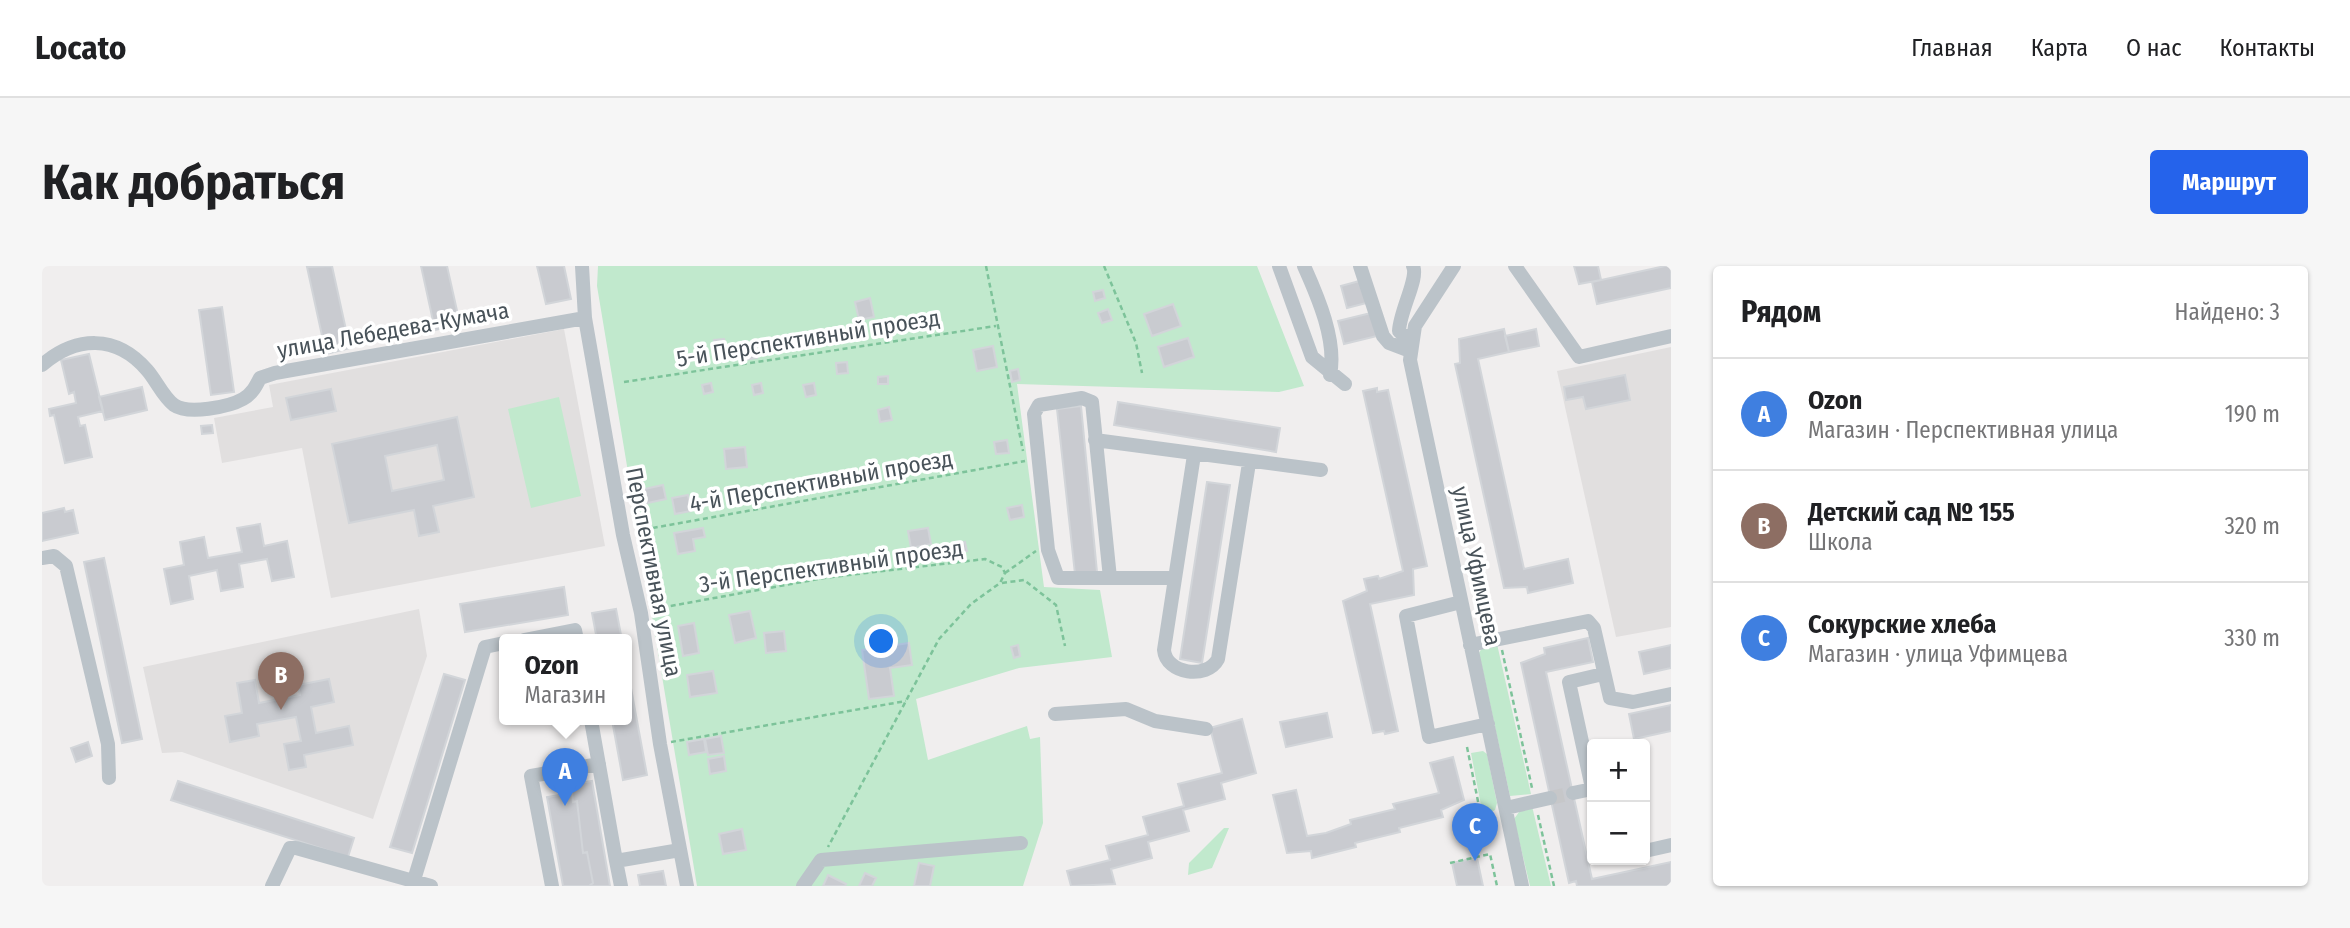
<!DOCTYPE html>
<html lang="ru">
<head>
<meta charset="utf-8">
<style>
  body { margin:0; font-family:"Fira Sans Condensed",sans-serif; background:#f6f6f6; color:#202124 }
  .controls { position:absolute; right:21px; bottom:21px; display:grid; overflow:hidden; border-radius:7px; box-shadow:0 2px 5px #0004 }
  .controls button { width:63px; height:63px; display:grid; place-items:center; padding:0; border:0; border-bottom:2px solid #e0e0e0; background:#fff; color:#202124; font:35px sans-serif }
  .you { position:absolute; left:840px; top:376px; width:24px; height:24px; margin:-18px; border:5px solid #fff; border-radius:50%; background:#1a73e8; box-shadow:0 0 0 10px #1a73e833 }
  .badge { display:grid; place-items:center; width:46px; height:46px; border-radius:50%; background:#2563eb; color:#fff; font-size:23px; font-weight:700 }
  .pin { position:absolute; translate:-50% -58px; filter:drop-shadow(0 2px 4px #0008) }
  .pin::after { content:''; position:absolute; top:37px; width:24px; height:21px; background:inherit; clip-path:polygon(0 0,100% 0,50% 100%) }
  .popup { position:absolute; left:457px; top:368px; width:133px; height:91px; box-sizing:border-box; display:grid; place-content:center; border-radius:7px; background:#fff; filter:drop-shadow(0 2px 5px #0005); font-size:23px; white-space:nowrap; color:#757577 }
  .popup b { font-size:26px; color:#202124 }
  .popup::after { content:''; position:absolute; left:50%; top:100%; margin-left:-14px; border:14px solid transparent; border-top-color:#fff }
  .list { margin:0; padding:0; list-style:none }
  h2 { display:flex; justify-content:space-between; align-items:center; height:91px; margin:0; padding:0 28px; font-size:30px }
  h2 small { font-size:23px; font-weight:400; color:#757577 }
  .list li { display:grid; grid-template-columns:46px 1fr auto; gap:21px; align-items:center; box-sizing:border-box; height:112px; padding:0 28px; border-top:2px solid #e0e0e0 }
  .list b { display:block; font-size:26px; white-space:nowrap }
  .list p { margin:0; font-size:23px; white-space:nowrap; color:#757577 }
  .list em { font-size:23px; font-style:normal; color:#757577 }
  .map { position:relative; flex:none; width:1629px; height:620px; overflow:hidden; border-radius:7px }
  header { display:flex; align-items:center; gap:42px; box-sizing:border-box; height:98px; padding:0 35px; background:#fff; border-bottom:2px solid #e0e0e0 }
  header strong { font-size:33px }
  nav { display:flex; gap:38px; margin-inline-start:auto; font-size:24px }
  .intro { display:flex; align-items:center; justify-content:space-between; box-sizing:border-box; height:168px; padding:0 42px }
  h1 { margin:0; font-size:49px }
  .button { padding:18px 32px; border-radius:7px; background:#2563eb; color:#fff; font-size:24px; font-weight:700 }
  main { display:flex; gap:42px; padding:0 42px }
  aside { flex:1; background:#fff; border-radius:7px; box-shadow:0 2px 5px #0004 }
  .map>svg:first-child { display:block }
</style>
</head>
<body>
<header>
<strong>Locato</strong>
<nav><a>Главная</a><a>Карта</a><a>О нас</a><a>Контакты</a></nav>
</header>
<div class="intro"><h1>Как добраться</h1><a class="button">Маршрут</a></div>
<main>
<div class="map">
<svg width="1629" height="620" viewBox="0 0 1629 620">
  <rect width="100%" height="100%" fill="#f0eeee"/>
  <path fill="#e1dfdf" d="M522,63L563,280L289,332L260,182L180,197L172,152L231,141L227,119Z
    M1629,81V361L1574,371L1515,105Z
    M377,343L385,390L331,553L140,486L120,487L101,401Z"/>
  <path fill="#c1e9cd" d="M556,0H1215L1262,120L1237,126L975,118L1002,321L1058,324L1070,391L977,402L874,433L886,494L985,460L988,473L998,471L1001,557L981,620H655L555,20Z
    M517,131L539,230L489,242L466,143Z
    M1455,378L1489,528L1468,530L1437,387L1440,382Z
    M1441,485L1445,488L1455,537L1453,544L1441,550L1429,487Z
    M1490,540L1509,620H1488L1472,553L1480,542Z
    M1182,562H1187L1170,602L1146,609L1147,597Z"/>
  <path fill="#c9cbd0" stroke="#d2d5d9" stroke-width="2" fill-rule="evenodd" d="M290,0L308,82L284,88L265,1Z
    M379,0H405L418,58L393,64Z
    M495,0H522L529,33L504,38Z
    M1532,0H1556L1559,14L1537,18Z
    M1623,0H1629V22L1555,38L1550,16Z
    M1321,14L1328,36L1305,42L1299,20Z
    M1061,24L1063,32L1053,35L1051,26Z
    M828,32L832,51L817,54L813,36Z
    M1131,38L1139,60L1110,70L1102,48Z
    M180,41L192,126L169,129L157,44Z
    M1066,43L1070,54L1060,57L1056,47Z
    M1333,46L1339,69L1302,78L1296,55Z
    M361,59L363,70L346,74L343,63Z
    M1462,63L1467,86L1436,93L1482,303L1526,293L1531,317L1486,327L1485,321L1462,322L1413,98L1418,97L1417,73Z
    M1494,63L1497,80L1467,86L1463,70Z
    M1146,72L1152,91L1122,101L1116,81Z
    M682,73L684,83L674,85L672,74Z
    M714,80L715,92L702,94L701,82Z
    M951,80L955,101L935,105L931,84Z
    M47,88L61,145L36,151L38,160L43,159L50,191L23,197L12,149L8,150L7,143L34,137L32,126L27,128L19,94Z
    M805,96L806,107L795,108L794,97Z
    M976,103L978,114L970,116L968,105Z
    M1583,109L1588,134L1544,143L1541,131L1524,134L1522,121Z
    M846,110V118H836V111Z
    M669,117L671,126L662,128L660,119Z
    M719,117L721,127L712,129L710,119Z
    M772,117L774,129L764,131L761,119Z
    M100,121L105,144L63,154L57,131Z
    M1335,122V126L1346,124L1385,300L1371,303L1372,329L1328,338L1356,465L1343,468L1342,465L1331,467L1301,335L1325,325L1322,313L1336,310L1337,313L1361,305L1321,125Z
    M289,123L294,145L249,154L244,132Z
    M1076,136L1238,162L1234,186L1072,159Z
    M1039,140L1055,306L1033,308L1015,143Z
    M847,141L850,154L838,156L836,144Z
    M415,151L432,231L391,240L397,266L377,270L372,244L307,257L290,178ZM395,179L402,214L350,225L343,190Z
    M170,159L171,167L160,168L159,160Z
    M965,174L967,187L954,188L952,176Z
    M703,181L705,201L684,203L682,183Z
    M1165,216L1188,219L1160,397L1138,393Z
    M621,219L624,233L601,238L598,224Z
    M646,229L649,245L633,248L630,232Z
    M980,239L982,251L968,254L965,242Z
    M22,242L23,246L31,244L36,267L0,275V247Z
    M218,258L222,280L245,275L252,311L230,315L225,293L197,298L201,321L179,325L175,304L147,310L151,333L129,338L122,303L142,299L138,276L162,271L166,292L200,286L195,262Z
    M661,262L663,271L651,273L653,285L636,288L632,267Z
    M886,262L889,278L869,282L866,265Z
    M923,276L925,285L912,288L910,279Z
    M62,292L100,473L80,477L42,296Z
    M685,313L687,322L678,324L676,315Z
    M522,321L526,349L423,366L418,338Z
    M574,343L580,374H555L550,347Z
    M708,345L714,372L693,377L687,349Z
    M652,357L657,387L641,390L636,360Z
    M742,365L744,385L724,387L722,367Z
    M1546,372L1551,396L1504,406L1550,613L1629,596V620H1535L1534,615L1527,617L1479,397L1503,388L1502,382Z
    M867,377L870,399L848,402L852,430L827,433L820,384Z
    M976,379L978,390L972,392L969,381Z
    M1629,379V402L1602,408L1597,386Z
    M584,395L605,509L581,514L570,454H584Z
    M671,405L675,427L648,431L645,409Z
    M402,408L423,414L370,587L348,581Z
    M287,413L292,436L269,441L274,467L307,460L311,479L262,489L264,501L247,504L242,478L259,475L254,451L215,458L217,470L188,476L183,450L200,447L195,417L213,414L217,437L258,429L256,419Z
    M1629,439V465L1592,473L1587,448Z
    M1285,447L1290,471L1244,481L1238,456Z
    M1200,453L1214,507L1179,517L1183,533L1141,544L1147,565L1106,576L1110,592L1069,603L1073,618L1029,620L1025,605L1068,594L1064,580L1106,569L1101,551L1142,540L1136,518L1180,507L1168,462Z
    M679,470L682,487L666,489L663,473Z
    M662,473L664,486L647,489L645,476Z
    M46,476L50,490L34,496L29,482Z
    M682,490L684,505L668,508L666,493Z
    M1411,491L1422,534L1399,544L1401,551L1357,562L1358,566L1313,577L1314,581L1270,592L1269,585L1245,587L1231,529L1254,524L1265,570L1284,567L1309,558L1308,554L1353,543L1351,538L1397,527L1388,497Z
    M136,515L312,572L306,591L129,534Z
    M550,515L568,620H547L551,617L545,586L541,587L535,535L531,536L530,527L521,528L519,520Z
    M530,527L531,536L535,535L541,587L545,586L551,617L547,620H521L505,531Z
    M700,563L704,584L681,588L677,568Z
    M1435,592L1441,620H1415L1410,597Z
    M877,597L892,600L888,620H872Z
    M621,605L624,620H598L596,609Z
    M823,607L834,612L830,620H817Z
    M786,609L804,618L803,620H781Z"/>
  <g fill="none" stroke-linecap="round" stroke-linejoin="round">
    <path stroke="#c6c7c9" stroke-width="14" stroke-dasharray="14 7" stroke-linecap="butt" d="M1508,532L1531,527"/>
    <path stroke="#7dc39a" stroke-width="2.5" stroke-dasharray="5 3.5" stroke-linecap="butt" d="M944,0L981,185
      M1062,0L1094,77L1100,107
      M582,116L954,60
      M594,265L983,195
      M963,307L994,285
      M960,317L982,314L1014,339L1023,380
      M612,343L782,312L943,293L960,301L963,307L958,317L929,338L897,373L786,581
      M1460,384L1490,522
      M629,476L864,435
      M1425,481L1439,550
      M1496,549L1512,620
      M1441,559L1444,573
      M1408,597L1448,588L1455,620"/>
    <path stroke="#bbc3c9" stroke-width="14" d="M540,0L543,52L581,269L599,347L618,478L645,620
      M1237,0L1270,91L1303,118
      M1262,0C1276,31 1295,75 1288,109
      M1318,0L1341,70L1347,77L1368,85
      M1412,0L1373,60L1368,94L1480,620
      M1473,0L1537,91L1629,70
      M1369,76L1357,65C1358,44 1377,12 1371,0
      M0,99C34,70 74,68 105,104C114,114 121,131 132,139C146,149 187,141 201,133C210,128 214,120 218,112L233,107L543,52
      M1040,132L1050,136L1068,312H1016L1006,284L992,148L997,139Z
      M1053,174L1279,204
      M1152,189L1122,384C1124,408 1165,414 1176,393L1207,197
      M0,292L12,290L24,300L66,478L67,512
      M1068,312H1132
      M1419,336L1364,350L1387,471L1446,458
      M482,374L533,364L535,374
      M1428,379L1546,355L1552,362L1568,432L1591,436L1629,428
      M1013,448L1084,443L1113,455L1164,463
      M549,454L574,595L638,584
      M1550,522L1527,416L1561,408
      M1531,527L1550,523
      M1464,542L1508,532
      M1603,585L1629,579
      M574,595L579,620
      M372,614L443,381L462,377
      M230,620L248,582H254L389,620
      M510,620L489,510L557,498
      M761,620L779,594L979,577"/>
  </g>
  <g text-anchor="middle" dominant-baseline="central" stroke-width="7" stroke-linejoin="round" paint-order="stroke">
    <g font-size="23" fill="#485259" stroke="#fff">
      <text transform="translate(351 64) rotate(-10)">улица Лебедева-Кумача</text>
      <text transform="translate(766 72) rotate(-9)">5-й Перспективный проезд</text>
      <text transform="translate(779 215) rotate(-10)">4-й Перспективный проезд</text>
      <text transform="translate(789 300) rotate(-8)">3-й Перспективный проезд</text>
      <text transform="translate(1435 300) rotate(78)">улица Уфимцева</text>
      <text transform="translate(612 306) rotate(79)">Перспективная улица</text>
    </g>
  </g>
</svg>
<div class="controls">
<button>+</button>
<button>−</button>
</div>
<div class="you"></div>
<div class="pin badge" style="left:523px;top:540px;background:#3f7fe0">A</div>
<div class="popup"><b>Ozon</b>Магазин</div>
<div class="pin badge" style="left:239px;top:444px;background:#8d6e63">B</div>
<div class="pin badge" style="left:1433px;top:595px;background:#3f7fe0">C</div>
</div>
<aside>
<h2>Рядом<small>Найдено: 3</small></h2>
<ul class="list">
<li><span class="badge" style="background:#3f7fe0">A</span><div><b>Ozon</b><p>Магазин · Перспективная улица</p></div><em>190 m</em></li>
<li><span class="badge" style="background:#8d6e63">B</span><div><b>Детский сад № 155</b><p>Школа</p></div><em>320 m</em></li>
<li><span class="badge" style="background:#3f7fe0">C</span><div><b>Сокурские хлеба</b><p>Магазин · улица Уфимцева</p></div><em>330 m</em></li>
</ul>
</aside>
</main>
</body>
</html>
